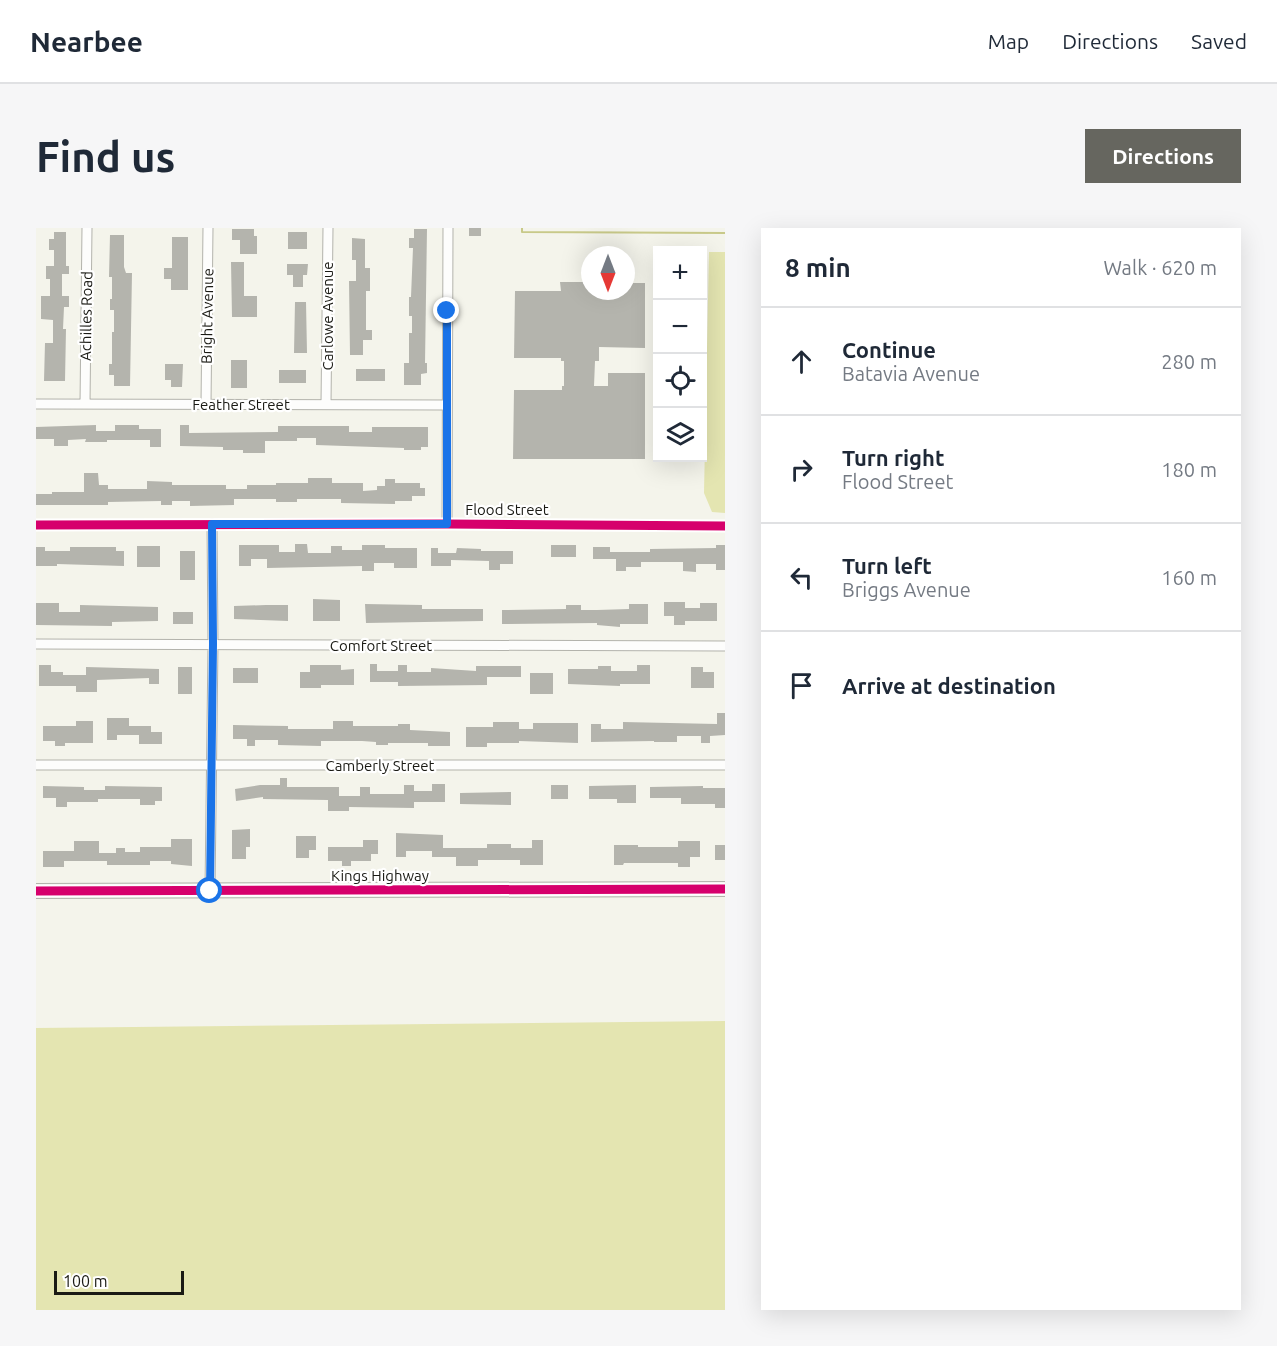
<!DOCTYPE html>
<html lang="en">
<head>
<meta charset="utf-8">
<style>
  body { margin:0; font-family:Ubuntu,sans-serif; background:#f6f6f7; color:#1f2937 }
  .controls { position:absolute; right:18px; top:18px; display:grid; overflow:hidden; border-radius:0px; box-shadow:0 6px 24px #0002 }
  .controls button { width:54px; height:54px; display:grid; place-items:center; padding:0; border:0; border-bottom:2px solid #e0e1e3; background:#fff; color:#1f2937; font:30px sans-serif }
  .compass { position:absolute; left:545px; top:18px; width:54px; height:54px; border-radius:50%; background:#fff; box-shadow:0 6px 24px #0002; rotate:180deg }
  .scale { position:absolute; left:18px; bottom:15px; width:130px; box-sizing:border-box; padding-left:6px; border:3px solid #1a1a14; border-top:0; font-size:16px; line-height:21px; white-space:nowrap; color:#1a1a14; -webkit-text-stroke:4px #fff; paint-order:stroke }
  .stop { position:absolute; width:18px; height:18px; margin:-14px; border:4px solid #1a73e8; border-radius:50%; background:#fff }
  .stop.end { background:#1a73e8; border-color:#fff; box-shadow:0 2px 6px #0008 }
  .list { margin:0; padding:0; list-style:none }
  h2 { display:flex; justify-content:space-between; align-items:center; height:78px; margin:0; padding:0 24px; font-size:26px }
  h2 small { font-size:20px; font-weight:400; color:#747a83 }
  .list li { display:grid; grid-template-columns:39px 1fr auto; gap:18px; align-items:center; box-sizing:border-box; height:108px; padding:0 24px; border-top:2px solid #e0e1e3 }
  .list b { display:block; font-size:22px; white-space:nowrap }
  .list p { margin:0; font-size:20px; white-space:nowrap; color:#747a83 }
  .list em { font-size:20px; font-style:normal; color:#747a83 }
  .icon { flex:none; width:33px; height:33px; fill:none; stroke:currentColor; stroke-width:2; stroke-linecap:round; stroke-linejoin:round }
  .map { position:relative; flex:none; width:689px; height:1082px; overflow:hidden; border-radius:0px }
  header { display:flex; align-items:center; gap:36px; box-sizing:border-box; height:84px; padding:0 30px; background:#fff; border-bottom:2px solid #e0e1e3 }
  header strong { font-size:28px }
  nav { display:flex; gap:33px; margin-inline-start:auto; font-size:21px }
  .intro { display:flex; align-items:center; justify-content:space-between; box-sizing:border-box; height:144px; padding:0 36px }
  h1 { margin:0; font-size:42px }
  .button { padding:15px 27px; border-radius:0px; background:#66665f; color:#fff; font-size:21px; font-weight:700 }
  main { display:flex; gap:36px; padding:0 36px }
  aside { flex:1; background:#fff; border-radius:0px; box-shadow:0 6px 24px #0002 }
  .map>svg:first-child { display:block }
</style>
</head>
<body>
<header>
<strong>Nearbee</strong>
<nav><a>Map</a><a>Directions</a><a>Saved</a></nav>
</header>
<div class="intro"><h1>Find us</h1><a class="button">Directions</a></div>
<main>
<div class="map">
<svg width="689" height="1082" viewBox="0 0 689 1082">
  <rect width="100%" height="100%" fill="#f4f4eb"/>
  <path fill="#e4e5b1" d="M673,24H689V285L676,284L668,265Z
    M618,150H622L621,219H618Z
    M689,793V1082H0V800Z"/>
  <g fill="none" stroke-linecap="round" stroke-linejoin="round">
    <path stroke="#c8c989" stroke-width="2" d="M486,0V4L689,5"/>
  </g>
  <path fill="#b4b4ad" d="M433,0H445V8H433Z
    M196,1H218V8H221V26H204V12H196Z
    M378,1H391L389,135H391V145L385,146V157H368V135H373V105H376V88H373V69H375L377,20H373V10H378Z
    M18,4H30V38H33V46H26V68H33V79H28L27,101H30L29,153H8L9,115H17V92L5,91V68H14V51H10V38H18V22H13V11H18Z
    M252,4H271V21H252Z
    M74,7H88V39L90,45H96L94,158H78V147H73V136H76V104H78V82H74V71H76V49H73Z
    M136,9H152V62H135V51H128V40H136Z
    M316,10L329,11V40H334V63H330V102H336V112H327V127H314L313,53H320V32H316Z
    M195,34H208V68H221V89H196Z
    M251,36H272L271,47H267V59H257V47H251Z
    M524,54H554V63H590V55H609V120L563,119V133H559L558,158H572V145H609V231H477L478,162H526V158H528V133H525V130H478L479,63H525Z
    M259,74H270L271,125H258Z
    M195,132H211V160H195Z
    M129,136H147L146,159H135V152H129Z
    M320,141H349V153H320Z
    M243,142H270V155H243Z
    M60,197V203H79V197H103V201H125V219H114V212H71V214H49L50,211L32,212V218H18V211H0V199Z
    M144,197H153V205L242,204V198H313V204H336V199H392V219H385V222H368V220L280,217V210H261V213H229V225H207V222H187V219L144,218Z
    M48,245H62L63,257H72V261H111V253L136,254V257H190V261H211V257H240V255H272V250H296V255H327V263L341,262V258H349V251H359V255H384V260H389V268H376V273H359V276L305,275V271H261V274H240V271H198V277L154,278V273H136V277H125V273L72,274V277H0V266H16V264H48Z
    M259,316H271L272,325H295V318H306V322H326V317H349V320H381V340H358V335H338V343H326V338L231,340V331H215V338H203V317H243V324H259Z
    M515,317H540V329H515Z
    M680,317H689V342H680V336H660V344L647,343V334H605V339H590V343H580V331H557V319H574V324H614V321L680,320Z
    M101,318H124V339H101Z
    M0,319H9V323H34V319H80V323H88V338L21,336V338H0Z
    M395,320H402V325H420L421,320L445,321V323H477V336H464V342H453V333L415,332V338H395Z
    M144,323H159V352H144Z
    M277,371L304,372V393H277Z
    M628,374H649V380H664V375H681V393H649V397H638V388H628Z
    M0,375H23V384H44V377L122,379V393L76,394V398L0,397Z
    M329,376L386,377V381H447V393L330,395Z
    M593,376H612V396H584V399L561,397V395L466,396V382L530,381V377H545V382H561L593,381Z
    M230,377H252V393L198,391V378Z
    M137,384H157V396H137Z
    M334,436H341V443H362V437H371V444H395V440L440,443V438H485V449H451V457L362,458V454H334Z
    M3,437H15V444H27V447H50V439L123,441V456H113V450L61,452V464H40V458H3Z
    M274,437H305V442L318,441V457H285V460H264V444H274Z
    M601,437H614V456H584V458L532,456V441H562V438H575V443H601Z
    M142,439H156V466H142Z
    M655,439H667V444H678V460H655Z
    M197,440H222V455H197Z
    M494,445H517V466H494Z
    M681,485H689V507L674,508V515H665V508H641V514H618V513L555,514V496H565V501H587V494L681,496Z
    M71,490H93V498H115V504H126V516H103V507H81V512H71Z
    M40,493H57V515H29V518H19V513H7V498H40Z
    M297,493H317V498H362V496H374V502L414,504V518H392V515H352V517H340V514L326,513H285V518L242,517V512H219V518H211V511H197V497L252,498V501H297Z
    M457,494H483V501H497V495H542V515L483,513V515H451V519H430V499H457Z
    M244,550H251V559H303V568H324V559H334V566H368V557H378V563H396V556H409V574H378V580L313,579V583H292V572L227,571V569L200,573L199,561L224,557H244Z
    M515,557H532V571H515Z
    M600,557V575H581V571H553V558Z
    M7,558L48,559V562H69V558L126,559V573H119V577H104V571H62V574H31V579H20V570H7Z
    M667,558V560H689V580H679V576H645V570H614V559Z
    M475,564V577L424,576V565Z
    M214,601V619H210V631H196V602Z
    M360,605L407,607V620H451V616H475V620H496V612H507V637H484V632H442V638H420V629H396V623H370V629H360Z
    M260,608H280V622H273V630H260Z
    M135,611H156V638L135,636V633H114V637H71V633H28V639H7V623H38V613H63V625H80V620H89V624H104V619H135Z
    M327,612H342V626H335V633H315V638H306V633H292V619H327Z
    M642,613H664V629H654V639H642V635H588L587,637H578V617H602V619H642Z
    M679,617H689V632H679Z"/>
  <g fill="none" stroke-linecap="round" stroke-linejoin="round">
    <defs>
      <path id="street" d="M0,176L411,177
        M49,176L51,0
        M170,176L172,0
        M290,176L292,0
        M411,296L412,0
        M0,297L411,296L689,298
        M0,416L689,418
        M0,537H689
        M174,663L177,416L176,296"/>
      <path id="secondary" d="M0,663L689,661"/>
    </defs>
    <use href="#street" stroke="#b3b3ac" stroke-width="11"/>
    <use href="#secondary" stroke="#b3b3ac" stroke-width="16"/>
    <use href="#street" stroke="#fdfdfc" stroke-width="9"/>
    <use href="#secondary" stroke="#edede8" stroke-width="14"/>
    <defs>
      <path id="cycleway" d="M0,297L411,296L689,298
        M0,663L689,661"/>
    </defs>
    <use href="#cycleway" stroke="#fff" stroke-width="13"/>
    <use href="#cycleway" stroke="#d6006c" stroke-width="9"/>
  </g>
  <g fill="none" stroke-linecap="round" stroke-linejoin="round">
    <path stroke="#1a73e8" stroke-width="8" d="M174,663L177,416L176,296H411V83"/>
  </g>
  <g text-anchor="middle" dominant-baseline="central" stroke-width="4.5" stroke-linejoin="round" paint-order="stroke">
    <g font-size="15" fill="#1a1a14" stroke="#fff">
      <text transform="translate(50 88) rotate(-89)">Achilles Road</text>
      <text transform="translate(171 88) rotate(-89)">Bright Avenue</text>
      <text transform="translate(291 88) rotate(-90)">Carlowe Avenue</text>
      <text x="205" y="176">Feather Street</text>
      <text x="471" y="281">Flood Street</text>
      <text x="345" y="417">Comfort Street</text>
      <text x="344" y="537">Camberly Street</text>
      <text x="344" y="647">Kings Highway</text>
    </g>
  </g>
</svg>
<div class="controls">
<button>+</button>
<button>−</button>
<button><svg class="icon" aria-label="locate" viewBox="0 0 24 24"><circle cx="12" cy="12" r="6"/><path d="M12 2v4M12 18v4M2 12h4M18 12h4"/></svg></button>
<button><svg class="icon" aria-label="layers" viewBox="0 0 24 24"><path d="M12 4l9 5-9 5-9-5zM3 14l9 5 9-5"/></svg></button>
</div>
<svg class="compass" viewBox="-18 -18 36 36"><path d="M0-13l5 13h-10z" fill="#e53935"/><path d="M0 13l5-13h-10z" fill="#747a83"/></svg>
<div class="scale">100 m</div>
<div class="stop" style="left:174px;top:663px"></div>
<div class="stop end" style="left:411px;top:83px"></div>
</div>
<aside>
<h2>8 min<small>Walk · 620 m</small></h2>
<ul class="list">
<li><svg class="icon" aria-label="ahead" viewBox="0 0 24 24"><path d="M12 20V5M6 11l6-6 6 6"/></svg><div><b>Continue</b><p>Batavia Avenue</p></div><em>280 m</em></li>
<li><svg class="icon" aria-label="right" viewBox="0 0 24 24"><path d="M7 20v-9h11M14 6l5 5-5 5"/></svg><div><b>Turn right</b><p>Flood Street</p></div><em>180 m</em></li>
<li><svg class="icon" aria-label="left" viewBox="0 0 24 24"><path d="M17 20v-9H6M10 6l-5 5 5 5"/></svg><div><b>Turn left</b><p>Briggs Avenue</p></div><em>160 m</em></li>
<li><svg class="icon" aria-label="arrive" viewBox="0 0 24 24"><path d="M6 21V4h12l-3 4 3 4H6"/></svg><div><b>Arrive at destination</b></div></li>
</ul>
</aside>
</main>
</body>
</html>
